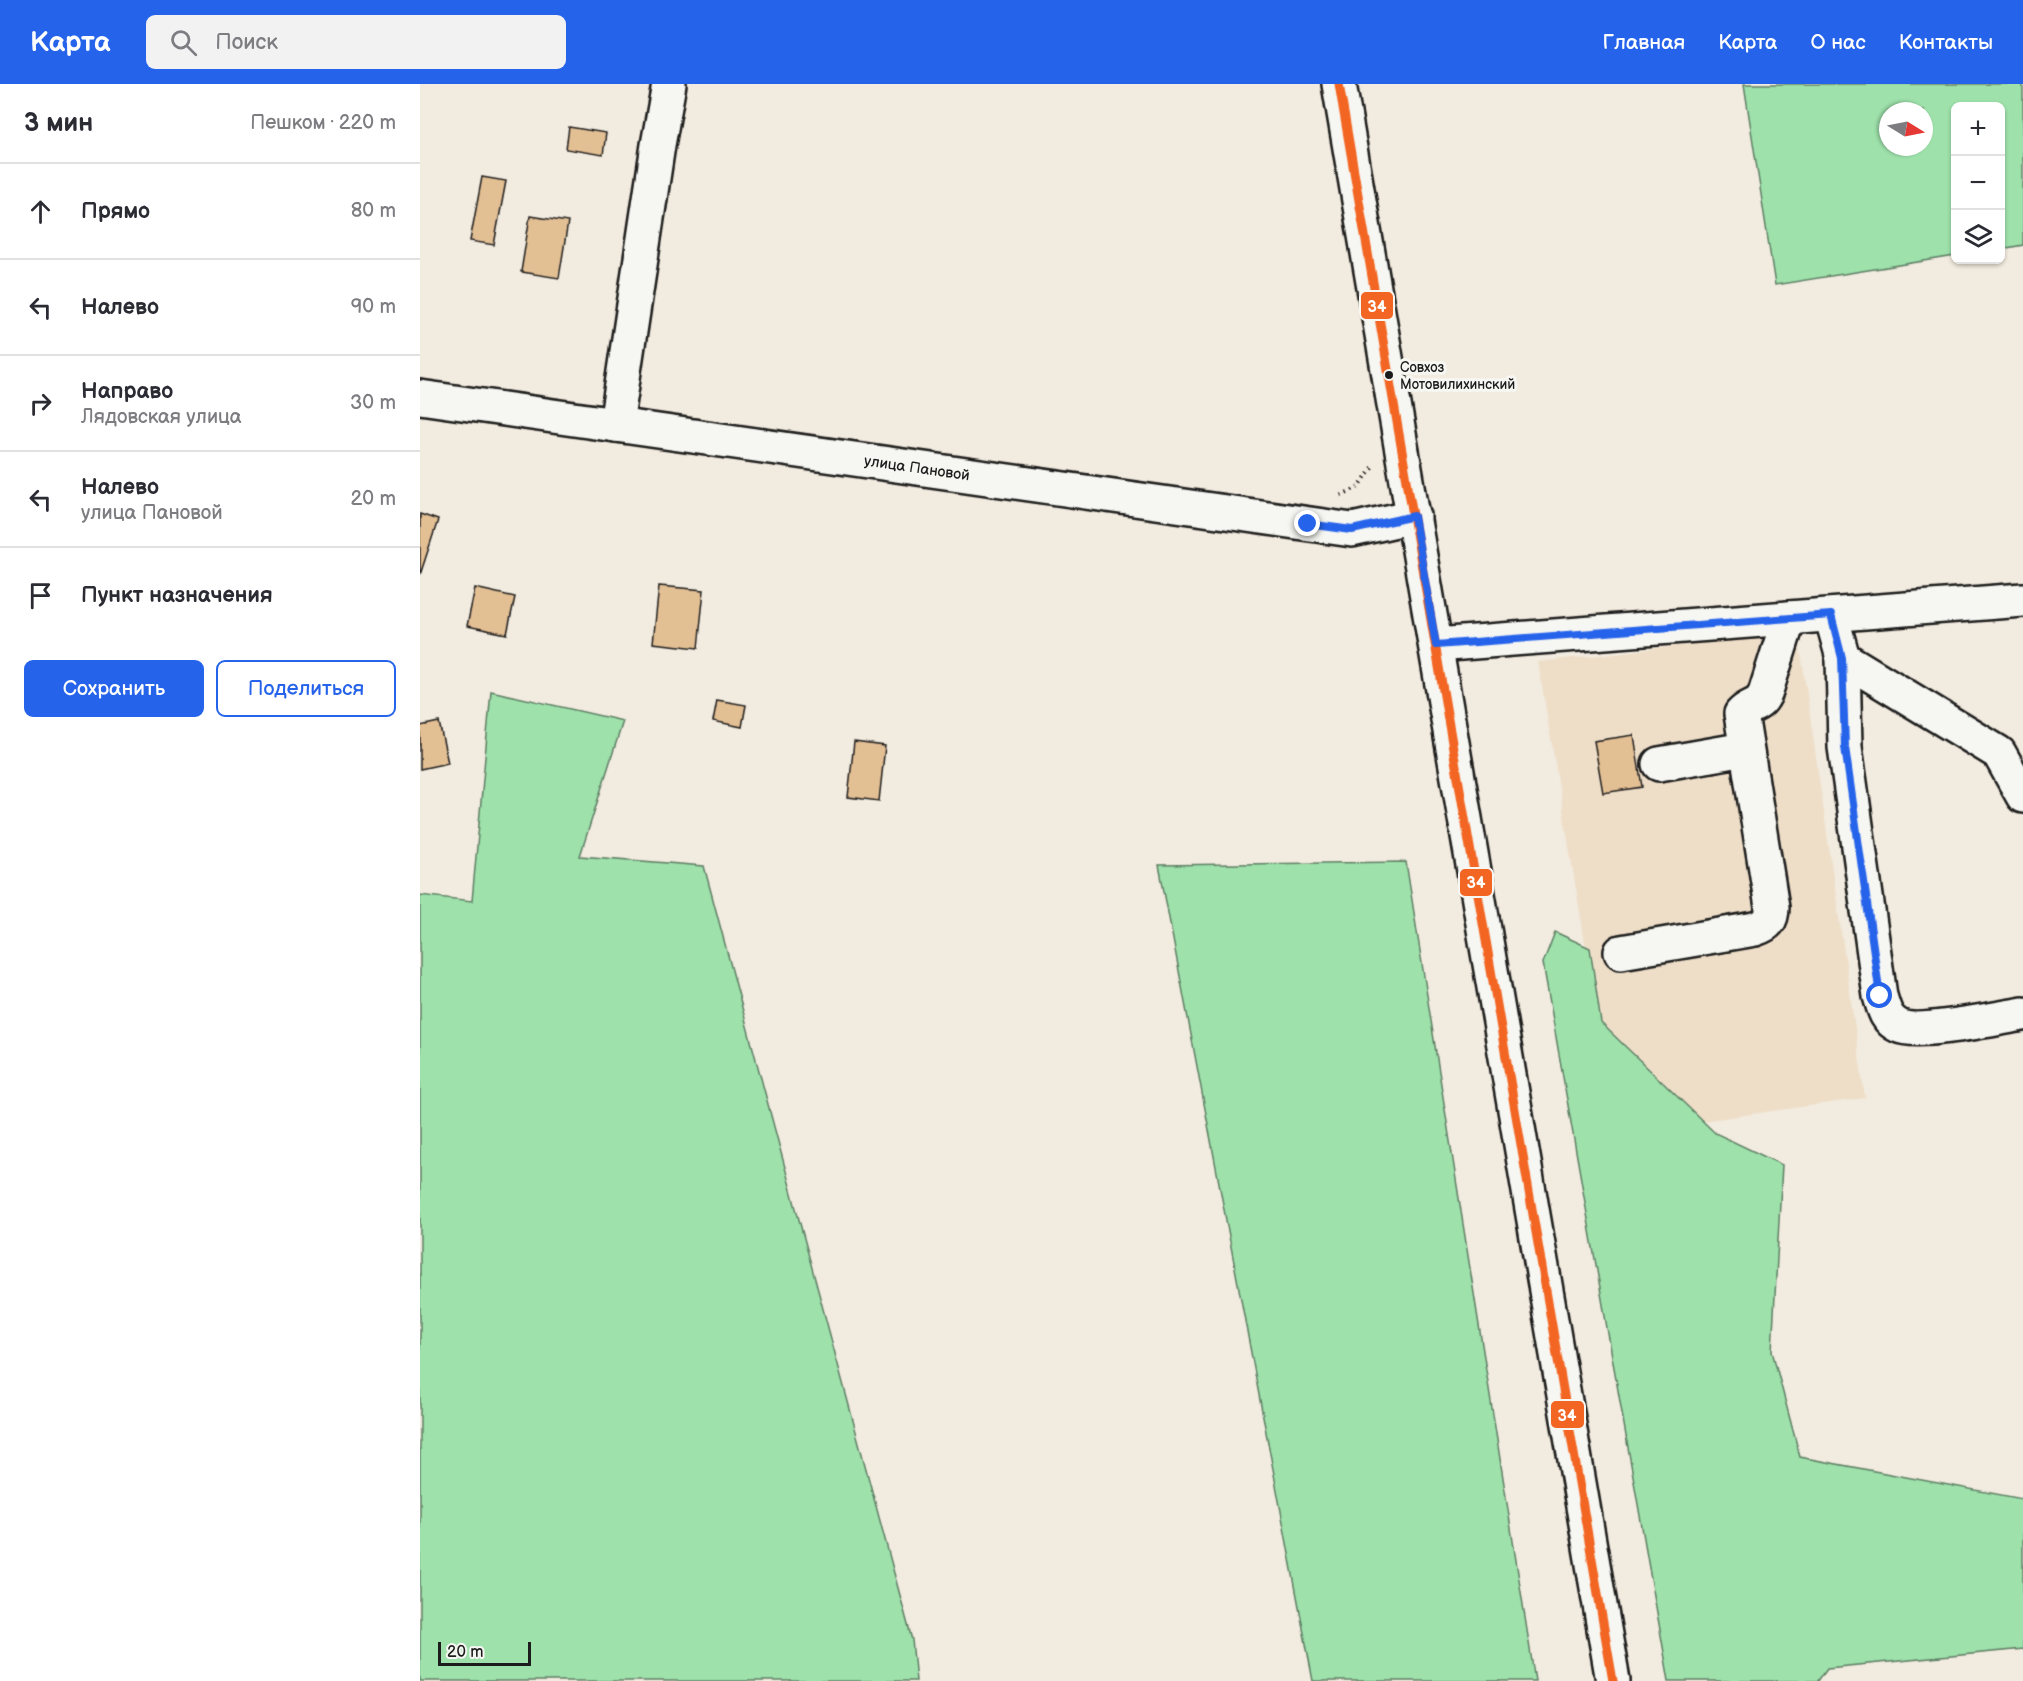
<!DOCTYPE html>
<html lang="ru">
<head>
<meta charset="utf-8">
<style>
  body { margin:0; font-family:"Balsamiq Sans",sans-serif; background:#f2f2f3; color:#2b2b33 }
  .controls { position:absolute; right:18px; top:18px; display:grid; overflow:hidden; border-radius:9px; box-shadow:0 2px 4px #0004 }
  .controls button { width:54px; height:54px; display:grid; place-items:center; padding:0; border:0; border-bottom:2px solid #e1e1e2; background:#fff; color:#2b2b33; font:30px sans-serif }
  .compass { position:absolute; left:1459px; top:18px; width:54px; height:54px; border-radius:50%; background:#fff; box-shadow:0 2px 4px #0004; rotate:100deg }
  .scale { position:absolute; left:18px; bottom:15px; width:93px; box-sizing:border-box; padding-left:6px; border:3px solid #1c1c1c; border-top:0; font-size:16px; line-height:21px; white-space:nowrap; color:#1c1c1c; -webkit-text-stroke:4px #f6f6f2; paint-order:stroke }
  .stop { position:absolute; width:18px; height:18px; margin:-14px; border:4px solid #2563eb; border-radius:50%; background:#fff }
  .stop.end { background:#2563eb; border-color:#fff; box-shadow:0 2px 6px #0008 }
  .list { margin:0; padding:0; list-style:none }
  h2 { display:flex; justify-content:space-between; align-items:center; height:78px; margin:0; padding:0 24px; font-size:26px }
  h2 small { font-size:20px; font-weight:400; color:#7c7c81 }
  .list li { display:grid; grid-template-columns:39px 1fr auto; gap:18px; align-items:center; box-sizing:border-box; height:96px; padding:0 24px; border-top:2px solid #e1e1e2 }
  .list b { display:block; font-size:22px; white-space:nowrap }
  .list p { margin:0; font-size:20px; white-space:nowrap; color:#7c7c81 }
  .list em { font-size:20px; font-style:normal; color:#7c7c81 }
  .actions { display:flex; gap:12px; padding:18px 24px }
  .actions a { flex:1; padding:14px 0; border:2px solid #2563eb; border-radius:9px; text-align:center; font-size:21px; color:#2563eb }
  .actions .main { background:#2563eb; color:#fff }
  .icon { flex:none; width:33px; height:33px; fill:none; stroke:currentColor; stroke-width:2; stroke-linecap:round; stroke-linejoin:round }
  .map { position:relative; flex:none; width:1603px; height:1597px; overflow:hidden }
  header { display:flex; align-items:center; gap:36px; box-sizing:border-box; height:84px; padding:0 30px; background:#2563eb; color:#fff }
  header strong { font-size:28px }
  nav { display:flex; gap:33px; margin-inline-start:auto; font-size:21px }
  .search { width:420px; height:54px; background:#f2f2f3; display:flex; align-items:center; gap:15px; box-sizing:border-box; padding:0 21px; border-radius:9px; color:#7c7c81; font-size:22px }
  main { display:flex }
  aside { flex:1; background:#fff }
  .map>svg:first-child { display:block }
</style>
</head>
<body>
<header>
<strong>Карта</strong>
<div class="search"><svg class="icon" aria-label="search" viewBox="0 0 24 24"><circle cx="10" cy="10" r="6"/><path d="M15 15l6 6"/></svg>Поиск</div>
<nav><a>Главная</a><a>Карта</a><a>О нас</a><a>Контакты</a></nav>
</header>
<main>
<aside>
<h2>3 мин<small>Пешком · 220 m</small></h2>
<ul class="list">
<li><svg class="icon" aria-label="ahead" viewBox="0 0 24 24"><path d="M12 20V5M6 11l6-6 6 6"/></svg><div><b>Прямо</b></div><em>80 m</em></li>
<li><svg class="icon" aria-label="left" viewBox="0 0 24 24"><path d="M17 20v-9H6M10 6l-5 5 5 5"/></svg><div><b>Налево</b></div><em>90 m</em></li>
<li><svg class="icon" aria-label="right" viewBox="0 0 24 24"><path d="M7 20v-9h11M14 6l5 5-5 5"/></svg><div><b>Направо</b><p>Лядовская улица</p></div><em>30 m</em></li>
<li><svg class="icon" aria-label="left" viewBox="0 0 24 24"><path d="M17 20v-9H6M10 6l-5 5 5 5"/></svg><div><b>Налево</b><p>улица Пановой</p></div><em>20 m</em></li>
<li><svg class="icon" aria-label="arrive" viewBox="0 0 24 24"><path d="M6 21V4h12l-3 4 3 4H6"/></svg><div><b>Пункт назначения</b></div></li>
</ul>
<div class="actions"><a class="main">Сохранить</a><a>Поделиться</a></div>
</aside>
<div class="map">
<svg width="1603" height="1597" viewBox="0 0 1603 1597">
  <rect width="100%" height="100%" fill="#f2ebdf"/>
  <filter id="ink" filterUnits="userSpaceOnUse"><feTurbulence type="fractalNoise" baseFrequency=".0167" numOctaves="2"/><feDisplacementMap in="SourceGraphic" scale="12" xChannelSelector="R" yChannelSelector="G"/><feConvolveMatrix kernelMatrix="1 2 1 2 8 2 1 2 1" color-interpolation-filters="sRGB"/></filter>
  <g filter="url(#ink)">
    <path fill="#eedec8" d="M1378,548L1445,1014L1197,1049L1118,578Z"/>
    <path fill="#9ee1ab" stroke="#5d7e64" stroke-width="1.5" fill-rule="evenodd" d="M1324,0H1603V161L1581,165L1580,22H1536L1535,172L1355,201ZM1468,27H1504V63H1468Z
      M71,607L203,637L160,772L284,782L492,1556L496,1597H0V811L52,817Z
      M986,778L1115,1597H893L739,781Z
      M1135,848L1170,864L1181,939L1295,1049L1362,1081L1352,1267L1380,1373L1603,1415V1565L1407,1584L1398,1597H1249L1123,879Z"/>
    <path fill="#e3bf94" stroke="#1c1c1c" stroke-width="1.5" d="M149,43L186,49L183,71L146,65Z
      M62,93L86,97L74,161L50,157Z
      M110,132L148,138L139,194L101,188Z
      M0,430L18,436L0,491Z
      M239,502L284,506L278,564L233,559Z
      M55,504L95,513L87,550L47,542Z
      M297,616L326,621L322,643L293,637Z
      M19,638L28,679L0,685V642Z
      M1214,651L1222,703L1183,709L1174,657Z
      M434,658L465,662L459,717L428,713Z"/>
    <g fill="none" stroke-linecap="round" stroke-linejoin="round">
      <defs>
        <g id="minor">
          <path id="s1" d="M0,313L932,446L994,432"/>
          <path d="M196,341L238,61L249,0"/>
          <path d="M1411,531L1423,574L1425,663L1460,912C1464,925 1466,936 1479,942C1497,951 1579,934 1603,930"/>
          <path d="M1016,561L1603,516"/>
          <path d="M1423,574L1579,669L1603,712"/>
          <path d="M1239,680L1325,665"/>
          <path d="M1201,868L1335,845C1348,841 1352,836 1352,823L1321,630C1330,620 1338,624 1345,610L1369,534"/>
        </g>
        <path id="major" d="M919,0L1193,1597"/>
      </defs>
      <use href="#minor" stroke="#1c1c1c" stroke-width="38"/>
      <use href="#major" stroke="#1c1c1c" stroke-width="38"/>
      <path stroke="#1c1c1c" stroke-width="4" stroke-dasharray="1.5 4.5" stroke-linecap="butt" d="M921,411L939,403L952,383"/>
      <use href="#minor" stroke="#f6f6f2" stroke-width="33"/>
      <use href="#major" stroke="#f6f6f2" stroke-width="33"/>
      <defs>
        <path id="bus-1" d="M919,0L1193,1597"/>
      </defs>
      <use href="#bus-1" stroke="#f6f6f2" stroke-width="14"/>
      <use href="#bus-1" stroke="#f26522" stroke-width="9"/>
    </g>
  </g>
  <g fill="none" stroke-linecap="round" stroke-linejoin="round" filter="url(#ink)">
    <path stroke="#2563eb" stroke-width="8" d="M888,440L932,446L994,432L1016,561L1411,531L1422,574L1425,663L1460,912"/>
  </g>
  <circle fill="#1c1c1c" stroke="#f6f6f2" stroke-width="2" cx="969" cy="291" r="5"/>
  <g text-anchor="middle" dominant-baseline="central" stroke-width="6" stroke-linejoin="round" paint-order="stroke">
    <g font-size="14" fill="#1c1c1c" stroke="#f6f6f2" text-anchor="start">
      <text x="980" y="283">Совхоз<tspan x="980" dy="17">Мотовилихинский</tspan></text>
    </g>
    <g font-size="15" fill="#1c1c1c" stroke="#f6f6f2">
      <text stroke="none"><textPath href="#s1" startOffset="502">улица Пановой</textPath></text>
    </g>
  </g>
  <g stroke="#f6f6f2" stroke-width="2">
    <rect x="940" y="207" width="34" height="29" rx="6" fill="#f26522"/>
    <rect x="1039" y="784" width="34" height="29" rx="6" fill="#f26522"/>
    <rect x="1130" y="1316" width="35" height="29" rx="6" fill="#f26522"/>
  </g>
  <g font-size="16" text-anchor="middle" font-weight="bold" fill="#fff">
    <text x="957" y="228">34</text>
    <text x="1056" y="804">34</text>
    <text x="1147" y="1337">34</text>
  </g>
</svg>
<div class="controls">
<button>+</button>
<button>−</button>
<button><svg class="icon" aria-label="layers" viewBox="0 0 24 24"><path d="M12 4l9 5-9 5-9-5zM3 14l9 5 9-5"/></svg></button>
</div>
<svg class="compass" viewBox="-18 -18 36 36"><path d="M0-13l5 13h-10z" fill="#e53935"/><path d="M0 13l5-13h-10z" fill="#7c7c81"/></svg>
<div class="scale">20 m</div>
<div class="stop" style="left:1460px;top:912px"></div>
<div class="stop end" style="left:888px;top:440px"></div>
</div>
</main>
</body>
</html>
